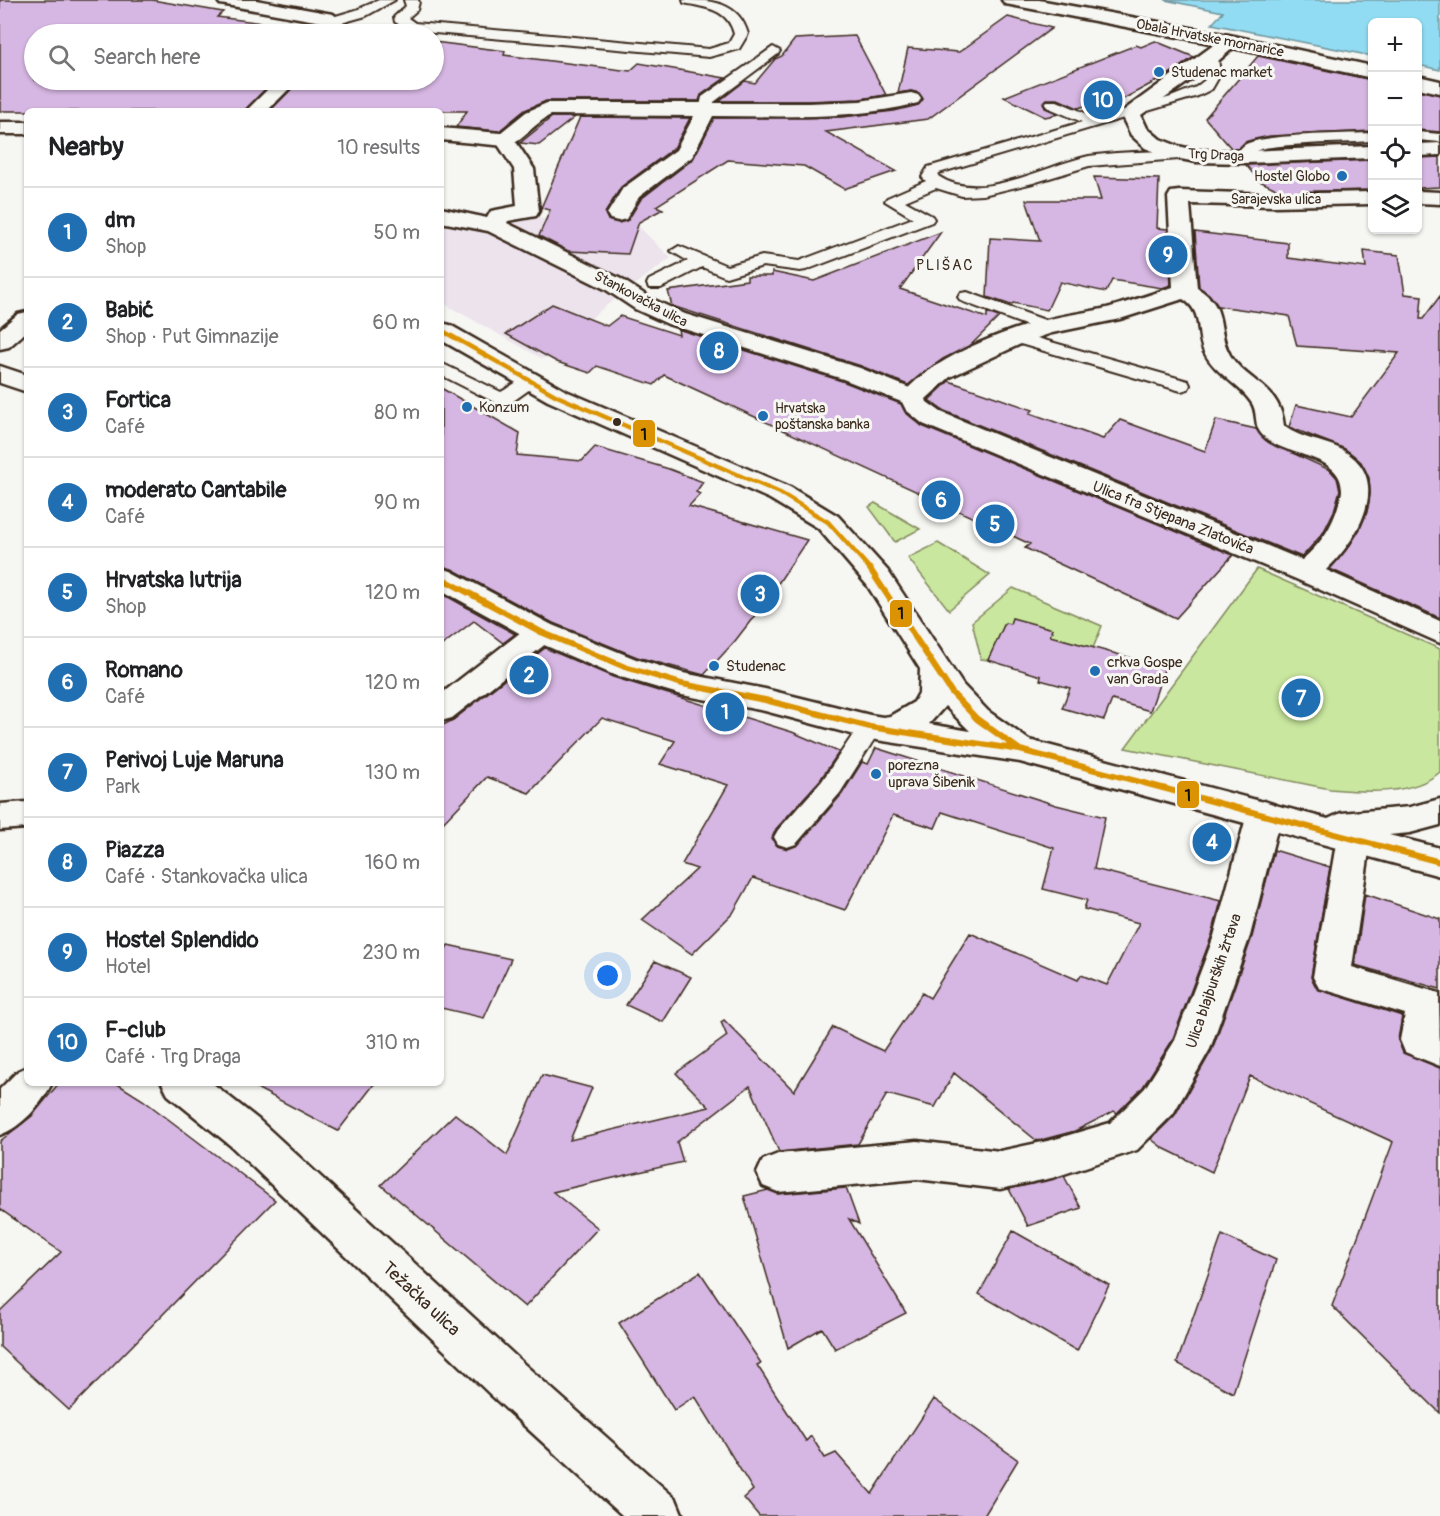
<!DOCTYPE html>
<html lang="en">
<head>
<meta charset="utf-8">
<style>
  body { margin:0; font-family:Pangolin,sans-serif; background:#f6f6f6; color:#202124 }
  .controls { position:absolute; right:18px; top:18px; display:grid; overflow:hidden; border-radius:9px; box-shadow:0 2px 4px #0004 }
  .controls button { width:54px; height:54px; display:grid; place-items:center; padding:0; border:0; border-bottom:2px solid #e0e0e0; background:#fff; color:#202124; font:30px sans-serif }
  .you { position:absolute; left:608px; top:976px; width:21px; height:21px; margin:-15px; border:4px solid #fff; border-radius:50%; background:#1a73e8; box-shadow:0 0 0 9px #1a73e833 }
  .badge { display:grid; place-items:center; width:39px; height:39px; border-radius:50%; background:#1f6fb2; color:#fff; font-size:20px; font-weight:700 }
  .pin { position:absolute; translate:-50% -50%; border:3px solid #fff; box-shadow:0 2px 6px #0006 }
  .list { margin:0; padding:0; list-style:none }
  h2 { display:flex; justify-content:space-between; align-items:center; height:78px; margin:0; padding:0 24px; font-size:26px }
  h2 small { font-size:20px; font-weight:400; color:#757577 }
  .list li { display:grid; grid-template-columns:39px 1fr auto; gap:18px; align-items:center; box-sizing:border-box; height:90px; padding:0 24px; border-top:2px solid #e0e0e0 }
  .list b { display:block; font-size:22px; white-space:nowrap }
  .list p { margin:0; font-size:20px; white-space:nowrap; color:#757577 }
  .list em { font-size:20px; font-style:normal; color:#757577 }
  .icon { flex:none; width:33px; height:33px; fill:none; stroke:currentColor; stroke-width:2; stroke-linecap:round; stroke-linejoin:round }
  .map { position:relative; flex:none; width:1440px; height:1516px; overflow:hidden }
  .search { position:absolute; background:#fff; box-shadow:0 2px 4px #0004; left:24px; top:24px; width:420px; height:66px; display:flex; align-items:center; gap:15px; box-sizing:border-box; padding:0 21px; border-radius:33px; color:#757577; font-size:22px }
  .panel { position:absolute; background:#fff; box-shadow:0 2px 4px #0004; left:24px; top:108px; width:420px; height:978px; border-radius:9px }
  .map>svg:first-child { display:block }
</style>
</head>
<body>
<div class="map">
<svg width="1440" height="1516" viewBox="0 0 1440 1516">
  <rect width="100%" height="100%" fill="#f6f6f2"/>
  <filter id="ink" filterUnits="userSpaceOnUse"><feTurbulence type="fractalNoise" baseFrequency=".0167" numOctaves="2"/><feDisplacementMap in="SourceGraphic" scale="12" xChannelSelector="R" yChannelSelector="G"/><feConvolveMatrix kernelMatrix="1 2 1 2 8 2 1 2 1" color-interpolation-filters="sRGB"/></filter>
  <g filter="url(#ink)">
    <path fill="#ece3ed" d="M441,210L639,227L671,258L603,308L543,359L441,302Z"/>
    <path fill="#c9e79e" stroke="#82885e" stroke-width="1.5" d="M875,503L920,529L895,542L869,507Z
      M938,543L990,575L949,610L908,558Z
      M1257,569L1440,649V772C1412,796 1365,792 1330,789L1125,748Z
      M1013,588L1102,626L1093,648L1058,638L1055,643L1013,618L1010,624L1005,623L988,660L981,659L972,622Z"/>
    <path fill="#91dcf2" stroke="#6f959d" stroke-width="1.5" d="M1165,0H1440V70L1418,65V22H1372V56L1212,24L1223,12Z"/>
    <path fill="#d6b6e2" stroke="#3b2a1e" stroke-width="1.5" d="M0,0H152L223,12L217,17L323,31L321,34H34V80H274L244,111H0Z
      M1008,17L1052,28L928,119L826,132L896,171L844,189L804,166L728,160L656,206L663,209L639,222L628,254L568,251L539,236L550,210L541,208L580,117L690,118L674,148L621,187L605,213L608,220L619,223L628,220L641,199L693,159L714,118L842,117L894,111L918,105L923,99L919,93L911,91L898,93L908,48L959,52Z
      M855,36L886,95L860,99L808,101H719L745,81L755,83L775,59L782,56L795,39Z
      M1155,41L1194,57L1169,74L1105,109H1098L1088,105L1078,108L1058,99H1047L1043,103L1045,108L1059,114L1045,117L1004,97L1136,45L1141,47Z
      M434,42L505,51L504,55L630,71L639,63L725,78L701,95L699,101H546L525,110L499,131L456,127L467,111H270L300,80H434Z
      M1258,56L1372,80V131L1270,136L1255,139L1245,142L1238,149L1231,148L1205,118Z
      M1418,90L1440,95V132L1418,130Z
      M552,117H575L539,145L520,143Z
      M1440,157V187L1418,188V158Z
      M1372,160V190L1283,192L1259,181L1246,165Z
      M1094,177L1159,179L1157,228L1168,229L1171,285L1162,288L1112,280L1106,292L1060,282L1047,310L1013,303L1011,305L987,297L990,238L1040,241L1026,200H1101Z
      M941,232L900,289L987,318V313L999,317L971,345L943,359L908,385L861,366L672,306L668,291L747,280V276H772V272L814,281Z
      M1195,232L1288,243V258L1366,268L1364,251L1399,255L1405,294L1422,296L1420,319H1423L1440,296V618L1330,569L1350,545L1360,529L1367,512L1370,494L1369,478L1361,462L1345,449L1289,427L1296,405L1351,417L1399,353L1297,346L1289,316L1218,306L1209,294L1199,287Z
      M552,304L607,326L620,316L679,335L678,329L842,381L901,404L905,412L922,426L1233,555L1176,618L1025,548L1030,544L664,375L654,385L597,366L590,373L557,362L506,334Z
      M949,381L1033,410L1030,413L1103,439L1120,420L1205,451L1216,420L1256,429L1268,442L1330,470L1337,478L1340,490L1334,511L1323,533L1302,557L942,410L929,400Z
      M441,388L520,433L517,455L582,461L595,447L669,469L703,482L696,492L700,494L689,506L807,540L769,597L735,641L704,675L637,657L553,623L452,569L441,566Z
      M441,593L515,634L503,643L474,621L441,646Z
      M1012,618L1053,629L1050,636L1165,667L1150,711L1112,700L1104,720L1062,708L1070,688L1040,680L1041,676L988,660L1005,623L1010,624Z
      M545,648L613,677L792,732L839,752L820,780L776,829L772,838L777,846L788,849L798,845L842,794L862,762L868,764L876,748L1056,805L1105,817L1094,869L1221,901L1212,935L1172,1041L1143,1087L1117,1113L1114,1111L1075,1131L1037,1141L954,1073L935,1107L887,1094L858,1144L779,1152L750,1086L677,1142L683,1162L553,1192L598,1228L525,1307L381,1185L455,1114L507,1155L542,1075L592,1088L570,1140L709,1107L676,1073L727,1036L721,1022L724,1020L794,1091L833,1027L883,1051L922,993L930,998L970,933L1078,980L1081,975L1107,985L1139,923L1084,909L1087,900L1043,889L1054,848L942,812L935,828L893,815L845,910L753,878L733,913L692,954L642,920L697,869L682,864L728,785L660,764L675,741L602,718L529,793L487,777L441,825V726L453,720Z
      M1274,850L1330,867L1311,977L1317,989L1402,1016L1398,1040L1403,1053L1440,1068V1413L1332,1306L1393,1142L1250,1076L1212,1172L1163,1148L1151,1139L1175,1115L1212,1050L1252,937Z
      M1365,894L1440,919V989L1355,965Z
      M448,945L511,959L484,1018L441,1008V959Z
      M655,961L691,977L663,1022L626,1005Z
      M59,1083H116L143,1100L275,1200L69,1410L0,1347V1311L61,1252L0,1209V1141L32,1116Z
      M247,1083H375L338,1131Z
      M1064,1176L1081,1208L1028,1226L1009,1189Z
      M846,1188L859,1224L849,1219L906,1313L835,1349L822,1328L788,1348L744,1196L768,1190L778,1194Z
      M1013,1231L1109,1285L1077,1351L979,1294Z
      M1222,1235L1276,1260L1233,1393L1177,1363Z
      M700,1272L761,1363L757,1365L806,1441L811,1436L825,1458L836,1453L872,1494L934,1399L1018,1460L984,1516H759L744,1498L753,1490L695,1396L674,1410L619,1323Z"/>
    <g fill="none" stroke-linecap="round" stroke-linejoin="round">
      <defs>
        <path id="service" d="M379,0H395L366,16L334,25L327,21L329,18L356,10Z
          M404,0H418L419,2L417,10L408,18L415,23L709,49L729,43L734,34C728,9 707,8 684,3L683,0C712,0 739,2 748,34L739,49L709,57L412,31L395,22L394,17L406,6Z
          M773,47L780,51L778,54L714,102L711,114H701L699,111L702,97Z
          M1211,53L1218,57L1220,75L1212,89L1198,96L939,173L938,176C980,205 1045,165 1089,156C1121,151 1155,152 1187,150L1192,152L1195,155L1192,158L1089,166L1033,183L983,195L962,196L936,188L905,201L932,216L934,219L932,222L806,270L800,271L763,266L726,277L702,267L661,288H649L647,284L649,280L688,261L671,251L679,246L727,266L762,256L799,261L913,218L885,201L887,198L926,181L922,177L928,167L1082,122L1047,107L1045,104L1047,101H1057L1097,118L1171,97L1196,87L1205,80L1207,67L1204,57Z
          M1418,132L1440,134V142L1418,140Z
          M1372,133V141C1351,143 1269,143 1256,151C1250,154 1248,160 1241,162L1233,157C1237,153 1242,146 1246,144C1265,134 1346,134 1372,133Z
          M967,292L1053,323L1056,327L1053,331H1041L961,301L958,297L961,293Z
          M1016,332L1188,381L1190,385L1188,389L1181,391L1010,341L1007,337L1010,333Z
          M441,363L501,392C513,385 524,375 538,378L540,382L509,404L502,406L441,375Z
          M870,719L878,721L882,727L840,793L796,844L787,847L778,844L774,837L778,830L822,781L862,721Z"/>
        <path id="pedestrian" d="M505,134L512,136L534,169L539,211L536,216L508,221L507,223L621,279L652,299L685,314L860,368L922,393L926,398L922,403L913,406L904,403L843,379L668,324L635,309L605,289L488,231L441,222V208L487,218L491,211L517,206L514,169L495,140L498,136Z
          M541,622L552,625L556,632L552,639L452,718L441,721V694L530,625Z
          M1264,801L1276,805L1281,814L1250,936L1210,1049L1173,1114L1137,1150L1052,1178L1000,1189L917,1179L778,1192L763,1186L757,1173L763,1160L778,1154L917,1141L1000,1151L1052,1140L1110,1123L1145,1088L1174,1042L1214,936L1247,814L1252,805Z
          M1354,825L1366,829L1371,838L1352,967L1439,993L1440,1066L1405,1052L1400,1040L1405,1014L1319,988L1313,977L1337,838L1342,829Z"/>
        <path id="minor" d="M217,0H256L327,13L333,14L347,26L341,34H323L328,27L321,22L226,5L220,4Z
          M277,80H298L267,111H246Z
          M911,93L918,95L921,99L918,103C852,120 781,116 713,116L692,157L639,197L626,219L618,221L610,219L607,214L623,188L676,150L694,116L551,115C534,123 522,142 505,146L441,140V128L500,133L526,112L547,103H808L860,101Z
          M1179,191L1274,194L1372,192V204L1274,206L1190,204L1197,288C1229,307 1215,328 1230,355C1248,384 1280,385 1284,426C1302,440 1325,440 1344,451C1394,480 1356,542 1326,570L1440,621V643L1296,579L923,424L906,410L900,398C925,362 997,333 1039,322C1062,315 1085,313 1107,308C1129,302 1151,294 1173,287L1168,197L1171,192ZM1183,299C1204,312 1195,332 1204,352C1215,374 1238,383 1251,402C1258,411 1254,424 1260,432C1278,458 1342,451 1342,490C1342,494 1340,499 1339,503C1332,528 1321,543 1302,560L941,412L927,402L926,399L950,377L1025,342L1052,333L1120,319Z
          M1418,191L1440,192V204L1418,203Z
          M162,1083H212L259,1120L524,1364L676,1499L683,1516H623L492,1396L231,1146L168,1095Z"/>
        <path id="tertiary" d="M27,312V331L9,347L0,349V329L18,314Z
          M27,802V828L0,830V804Z
          M27,1067V1083H52C42,1104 22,1127 0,1135V1089L18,1071Z"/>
        <path id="secondary" d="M1002,0H1039L1229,35L1372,66V78L1233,48L1218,61L1141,115L1147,128L1160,139L1178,146L1196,150L1245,151L1372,146V158L1245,163L1196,162L1165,156L1145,148L1131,135L1120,113L1215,44L1011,5L1005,4Z
          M1418,76L1440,81V93L1418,88Z
          M0,122H27V134H0Z
          M1440,143V155L1418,156V144Z
          M441,323L450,325L566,391L790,487L838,516L888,571L963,685L988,711L1029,740L1328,819L1341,813L1410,807L1440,799V825L1410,833L1389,835L1440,848V876L1020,762L870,739L765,711L682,695L614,675L530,639L441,590V568L451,571L552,625L636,659L683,673L765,689L870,715L883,717L890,716L914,702L919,693L920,669L867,585L818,528L770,499L548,401L441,340ZM945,706L970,731L929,724Z
          M0,366L27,375V392L0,383Z"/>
      </defs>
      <use href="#service" stroke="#3b2a1e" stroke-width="4"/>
      <use href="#pedestrian" stroke="#3b2a1e" stroke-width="5"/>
      <use href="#minor" stroke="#3b2a1e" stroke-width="5"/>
      <use href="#tertiary" stroke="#3b2a1e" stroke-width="5"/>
      <use href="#secondary" stroke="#3b2a1e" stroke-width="5"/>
      <use href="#service" fill="#f6f6f2" fill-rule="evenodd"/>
      <use href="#pedestrian" fill="#f6f6f2" fill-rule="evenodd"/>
      <use href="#minor" fill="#f6f6f2" fill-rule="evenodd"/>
      <use href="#tertiary" fill="#f6f6f2" fill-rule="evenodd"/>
      <use href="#secondary" fill="#f6f6f2" fill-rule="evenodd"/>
      <defs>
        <path id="bus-1-far1" d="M441,330L557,396L780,493L828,522L871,570"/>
        <path id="bus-1" d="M870,569L952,693L977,719L1020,750
          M441,578L541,632L625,667L682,684L765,700L870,727L1020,750L1440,862"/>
      </defs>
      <use href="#bus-1-far1" stroke="#f6f6f2" stroke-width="8"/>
      <use href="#bus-1" stroke="#f6f6f2" stroke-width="10"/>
      <use href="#bus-1-far1" stroke="#db9304" stroke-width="4.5"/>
      <use href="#bus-1" stroke="#db9304" stroke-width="6"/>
    </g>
  </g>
  <g fill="#1f6fb2" stroke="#f6f6f2" stroke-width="2">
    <circle cx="1159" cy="72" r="6"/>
    <circle cx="1342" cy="176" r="6"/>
    <circle cx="467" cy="407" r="6"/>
    <circle cx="763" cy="416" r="6"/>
    <circle cx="714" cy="666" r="6"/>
    <circle cx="1095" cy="671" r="6"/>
    <circle cx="876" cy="774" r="6"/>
  </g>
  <circle fill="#3b2a1e" stroke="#f6f6f2" stroke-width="2" cx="617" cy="422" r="5"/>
  <g text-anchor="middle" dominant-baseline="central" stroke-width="6" stroke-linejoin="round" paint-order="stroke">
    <g font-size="14" fill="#3b2a1e" stroke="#f6f6f2">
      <text transform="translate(1210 38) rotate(11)">Obala Hrvatske mornarice</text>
      <text transform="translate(1216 155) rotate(3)">Trg Draga</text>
      <text x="1276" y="199">Sarajevska ulica</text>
      <text transform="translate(641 299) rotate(28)">Stankovačka ulica</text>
    </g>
    <g font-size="14" fill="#3b2a1e" stroke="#f6f6f2" text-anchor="start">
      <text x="1171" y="72">Studenac market</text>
      <text x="1330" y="176" text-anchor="end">Hostel Globo</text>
      <text x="479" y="407">Konzum</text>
      <text x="775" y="408">Hrvatska<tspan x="775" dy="16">poštanska banka</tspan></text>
    </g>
    <g font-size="15" letter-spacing="1.5" fill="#3b2a1e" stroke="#f6f6f2">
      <text x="945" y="265">PLIŠAC</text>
    </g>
    <g font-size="15" fill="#3b2a1e" stroke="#f6f6f2">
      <text transform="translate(1173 518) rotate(22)">Ulica fra Stjepana Zlatovića</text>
      <text transform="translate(1214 981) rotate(-71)">Ulica blajburških žrtava</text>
    </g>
    <g font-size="15" fill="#3b2a1e" stroke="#f6f6f2" text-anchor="start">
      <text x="1107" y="662">crkva Gospe<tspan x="1107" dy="17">van Grada</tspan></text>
      <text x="726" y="666">Studenac</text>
      <text x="888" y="765">porezna<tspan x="888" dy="17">uprava Šibenik</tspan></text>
    </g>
    <g font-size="18" fill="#3b2a1e" stroke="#f6f6f2">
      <text transform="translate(421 1299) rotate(43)">Težačka ulica</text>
    </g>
  </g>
  <g stroke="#f6f6f2" stroke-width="2">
    <rect x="632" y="419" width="24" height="29" rx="6" fill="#db9304"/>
    <rect x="889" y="599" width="24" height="29" rx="6" fill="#db9304"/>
    <rect x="1176" y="780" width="24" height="29" rx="6" fill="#db9304"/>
  </g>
  <g font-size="16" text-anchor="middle" font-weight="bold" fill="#111">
    <text x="644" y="440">1</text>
    <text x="901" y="619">1</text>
    <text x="1188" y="801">1</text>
  </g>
</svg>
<div class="controls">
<button>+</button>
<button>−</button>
<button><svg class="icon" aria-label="locate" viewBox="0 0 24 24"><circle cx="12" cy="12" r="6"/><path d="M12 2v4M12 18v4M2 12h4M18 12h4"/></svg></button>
<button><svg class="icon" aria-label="layers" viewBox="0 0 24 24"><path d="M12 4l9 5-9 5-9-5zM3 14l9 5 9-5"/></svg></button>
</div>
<div class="you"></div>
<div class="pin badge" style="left:725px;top:712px">1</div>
<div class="pin badge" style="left:529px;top:675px">2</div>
<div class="pin badge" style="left:760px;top:594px">3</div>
<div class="pin badge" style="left:1212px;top:842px">4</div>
<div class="pin badge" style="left:995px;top:524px">5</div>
<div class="pin badge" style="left:941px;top:500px">6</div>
<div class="pin badge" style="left:1301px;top:698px">7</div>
<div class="pin badge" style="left:719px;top:351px">8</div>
<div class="pin badge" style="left:1168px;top:255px">9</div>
<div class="pin badge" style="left:1103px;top:100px">10</div>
<div class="search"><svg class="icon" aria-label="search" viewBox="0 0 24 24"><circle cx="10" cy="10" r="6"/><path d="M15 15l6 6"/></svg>Search here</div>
<section class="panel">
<h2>Nearby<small>10 results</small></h2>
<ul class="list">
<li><span class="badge">1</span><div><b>dm</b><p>Shop</p></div><em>50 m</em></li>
<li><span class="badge">2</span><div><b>Babić</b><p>Shop · Put Gimnazije</p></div><em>60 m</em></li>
<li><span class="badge">3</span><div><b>Fortica</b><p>Café</p></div><em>80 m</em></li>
<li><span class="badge">4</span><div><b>moderato Cantabile</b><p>Café</p></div><em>90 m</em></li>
<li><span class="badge">5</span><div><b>Hrvatska lutrija</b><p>Shop</p></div><em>120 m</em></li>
<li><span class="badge">6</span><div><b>Romano</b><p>Café</p></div><em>120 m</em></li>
<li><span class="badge">7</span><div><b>Perivoj Luje Maruna</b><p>Park</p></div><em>130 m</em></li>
<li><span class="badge">8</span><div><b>Piazza</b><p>Café · Stankovačka ulica</p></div><em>160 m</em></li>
<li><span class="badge">9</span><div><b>Hostel Splendido</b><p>Hotel</p></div><em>230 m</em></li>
<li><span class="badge">10</span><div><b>F-club</b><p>Café · Trg Draga</p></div><em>310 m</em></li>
</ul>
</section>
</div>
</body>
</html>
